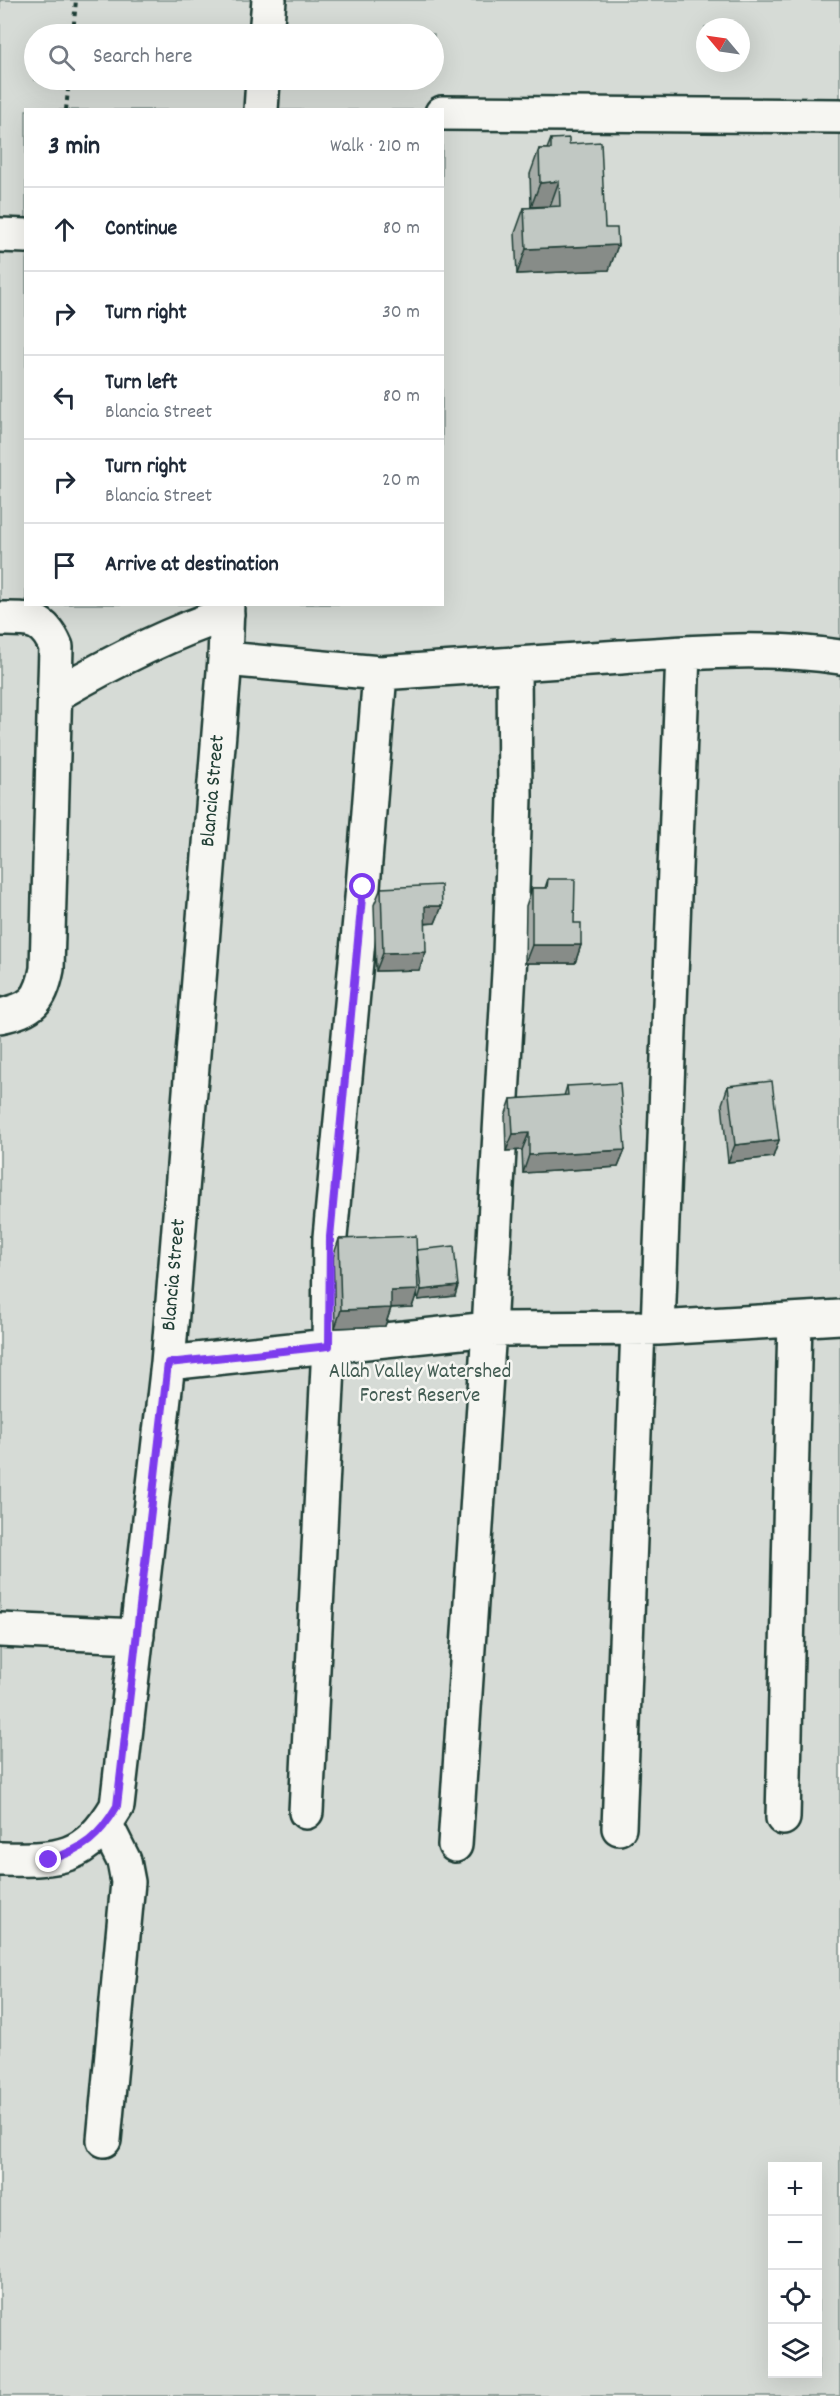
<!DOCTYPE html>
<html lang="en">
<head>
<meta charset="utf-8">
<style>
  body { margin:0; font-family:Dekko,sans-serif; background:#f6f6f7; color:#1f2937 }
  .controls { position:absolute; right:18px; bottom:18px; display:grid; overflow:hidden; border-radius:0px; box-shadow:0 6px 24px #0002 }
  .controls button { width:54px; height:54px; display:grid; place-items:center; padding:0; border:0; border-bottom:2px solid #e0e1e3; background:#fff; color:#1f2937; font:30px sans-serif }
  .compass { position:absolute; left:696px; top:18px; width:54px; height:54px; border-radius:50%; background:#fff; box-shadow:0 6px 24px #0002; rotate:299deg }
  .stop { position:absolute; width:18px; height:18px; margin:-14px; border:4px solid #7c3aed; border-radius:50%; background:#fff }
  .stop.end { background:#7c3aed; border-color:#fff; box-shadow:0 2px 6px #0008 }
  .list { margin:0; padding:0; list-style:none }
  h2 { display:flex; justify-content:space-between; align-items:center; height:78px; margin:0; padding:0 24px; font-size:26px }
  h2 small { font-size:20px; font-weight:400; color:#747a83 }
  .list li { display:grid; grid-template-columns:39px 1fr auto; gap:18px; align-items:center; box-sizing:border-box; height:84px; padding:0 24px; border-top:2px solid #e0e1e3 }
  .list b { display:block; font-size:22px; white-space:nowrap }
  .list p { margin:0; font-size:20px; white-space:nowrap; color:#747a83 }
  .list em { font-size:20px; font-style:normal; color:#747a83 }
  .icon { flex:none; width:33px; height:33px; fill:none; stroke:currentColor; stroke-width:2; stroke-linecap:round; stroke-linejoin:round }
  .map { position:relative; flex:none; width:840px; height:2396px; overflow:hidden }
  .search { position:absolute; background:#fff; box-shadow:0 6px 24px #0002; left:24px; top:24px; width:420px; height:66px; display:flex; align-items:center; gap:15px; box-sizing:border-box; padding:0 21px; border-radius:33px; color:#747a83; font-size:22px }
  .panel { position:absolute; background:#fff; box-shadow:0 6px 24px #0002; left:24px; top:108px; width:420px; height:498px; border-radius:0px }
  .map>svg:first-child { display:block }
</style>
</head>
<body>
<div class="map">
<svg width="840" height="2396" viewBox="0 0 840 2396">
  <rect width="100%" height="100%" fill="#f6f6f2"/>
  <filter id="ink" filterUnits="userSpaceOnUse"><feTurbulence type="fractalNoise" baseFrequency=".0167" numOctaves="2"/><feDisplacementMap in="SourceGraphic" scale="12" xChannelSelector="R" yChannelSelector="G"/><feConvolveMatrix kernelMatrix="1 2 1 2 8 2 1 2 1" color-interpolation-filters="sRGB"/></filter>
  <g filter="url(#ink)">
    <path fill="#d6dbd6" stroke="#7a8c85" stroke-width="1.5" fill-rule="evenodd" d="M0,0H840V2396H0ZM705,27H741V63H705ZM34,34H434V80H34ZM26,110H442V604H26ZM772,2166H818V2374H772Z"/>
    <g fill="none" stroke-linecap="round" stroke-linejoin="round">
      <defs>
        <path id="minor" d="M266,34L269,0
          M261,110L263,80
          M442,113L840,116
          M0,235L26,236
          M0,619C30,619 43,617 56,647L47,969C41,1001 32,1009 0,1016
          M225,659L380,673L363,887L330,1237L329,1346L306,1812
          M380,673C460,668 541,662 621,657C694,652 767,646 840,657
          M55,695C110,663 166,634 227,614
          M658,1328L683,653
          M168,1363L489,1329L658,1328L840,1317
          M0,1630L137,1636
          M783,1818L795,1320
          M619,1828L638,1328
          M455,1845L489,1329L510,954L515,797L514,664
          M0,1859C59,1860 84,1861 117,1806L168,1363L225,659L227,604
          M104,2140L128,1882L124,1861L106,1825"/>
      </defs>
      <use href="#minor" stroke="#1f3d34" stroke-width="38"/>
      <path stroke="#1f3d34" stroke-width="4" stroke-dasharray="4.5 4.5" stroke-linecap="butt" d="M73,34L76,0
        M66,110L69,80"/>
      <use href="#minor" stroke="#f6f6f2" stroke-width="33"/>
    </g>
    <path fill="#a6aca8" stroke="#1f3d34" stroke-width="1.5" d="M551,139L569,144L605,228L618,245L609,270L517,274L515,233L524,208L550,207V206L531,207L530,174L539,149H547Z
      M548,879L574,923L581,945L575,963H525L526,906L532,888H545Z
      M381,888L442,906L435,923L425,924L419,970L376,971L374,905Z
      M567,1086L625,1150L618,1167L523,1173L522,1150L506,1151L505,1116L511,1099L564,1096Z
      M728,1086L779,1140L773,1157L728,1162L722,1104Z
      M339,1239L417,1251L455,1296L418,1300L417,1292L412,1307L391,1308L385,1326L335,1328L333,1257Z"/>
    <path fill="#878c88" stroke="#1f3d34" stroke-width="1.5" d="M559,181L550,206L531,207L540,183Z
      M618,245L609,270L517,274L526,249Z
      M425,906H442L435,923L418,924Z
      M532,945H581L575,963H525Z
      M426,952L419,970L376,971L383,953Z
      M529,1133L522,1150L506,1151L513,1134Z
      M779,1140L773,1157L728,1162L735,1145Z
      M625,1150L618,1167L523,1173L529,1155Z
      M458,1286L455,1296L418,1300L421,1290Z
      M418,1290L412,1307L384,1308L391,1291Z
      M391,1308L385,1326L335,1328L341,1310Z"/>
    <path fill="#c1c8c3" stroke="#1f3d34" stroke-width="1.5" d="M569,138V144L601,142L605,228H617L618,245L526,249L524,208L560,206L559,181L540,183L539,149H551V139Z
      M548,879H575L574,923H581V945H532V888H547Z
      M441,885L442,906H425L426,952L383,953L381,888Z
      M772,1081L779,1140L735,1145L728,1086Z
      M620,1083L625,1150L529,1155V1133L513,1134L511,1099L568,1095L567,1086Z
      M416,1236L418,1290L391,1291V1308L341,1310L339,1239Z
      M454,1246L458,1286L421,1290L417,1250Z"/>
  </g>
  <g fill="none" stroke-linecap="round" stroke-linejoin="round" filter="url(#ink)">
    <path stroke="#7c3aed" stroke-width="8" d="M49,1860C84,1849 99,1837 117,1806L168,1363L329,1346L330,1237L363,887"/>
  </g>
  <g text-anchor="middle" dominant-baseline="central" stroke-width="5" stroke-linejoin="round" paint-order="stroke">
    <g font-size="21" fill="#1f3d34" stroke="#f6f6f2">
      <text transform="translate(214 791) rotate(-85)">Blancia Street</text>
      <text transform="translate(175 1275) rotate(-85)">Blancia Street</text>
    </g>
    <g font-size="21" fill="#445d54" stroke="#f6f6f2">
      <text x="420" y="1373">Allah Valley Watershed<tspan x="420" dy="24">Forest Reserve</tspan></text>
    </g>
  </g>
</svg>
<div class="controls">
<button>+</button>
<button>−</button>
<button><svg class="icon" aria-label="locate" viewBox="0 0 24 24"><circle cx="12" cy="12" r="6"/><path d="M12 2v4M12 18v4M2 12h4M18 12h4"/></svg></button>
<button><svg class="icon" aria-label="layers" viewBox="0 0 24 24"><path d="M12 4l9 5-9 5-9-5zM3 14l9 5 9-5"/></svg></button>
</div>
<svg class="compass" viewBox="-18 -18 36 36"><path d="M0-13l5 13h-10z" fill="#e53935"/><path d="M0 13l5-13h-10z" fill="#747a83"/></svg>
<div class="stop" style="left:363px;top:887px"></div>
<div class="stop end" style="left:49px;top:1860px"></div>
<div class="search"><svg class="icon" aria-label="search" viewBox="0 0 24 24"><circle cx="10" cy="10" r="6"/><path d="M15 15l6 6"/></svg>Search here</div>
<section class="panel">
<h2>3 min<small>Walk · 210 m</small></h2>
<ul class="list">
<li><svg class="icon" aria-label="ahead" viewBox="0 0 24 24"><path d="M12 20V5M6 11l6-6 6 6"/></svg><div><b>Continue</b></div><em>80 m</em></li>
<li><svg class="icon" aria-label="right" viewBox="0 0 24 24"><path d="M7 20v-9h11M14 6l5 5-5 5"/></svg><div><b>Turn right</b></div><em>30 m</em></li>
<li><svg class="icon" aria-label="left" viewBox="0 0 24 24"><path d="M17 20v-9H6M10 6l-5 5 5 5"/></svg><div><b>Turn left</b><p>Blancia Street</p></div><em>80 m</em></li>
<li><svg class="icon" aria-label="right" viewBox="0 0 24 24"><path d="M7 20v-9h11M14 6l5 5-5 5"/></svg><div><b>Turn right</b><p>Blancia Street</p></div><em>20 m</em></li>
<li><svg class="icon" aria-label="arrive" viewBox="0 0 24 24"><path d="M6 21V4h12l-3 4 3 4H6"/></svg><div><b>Arrive at destination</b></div></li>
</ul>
</section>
</div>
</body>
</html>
